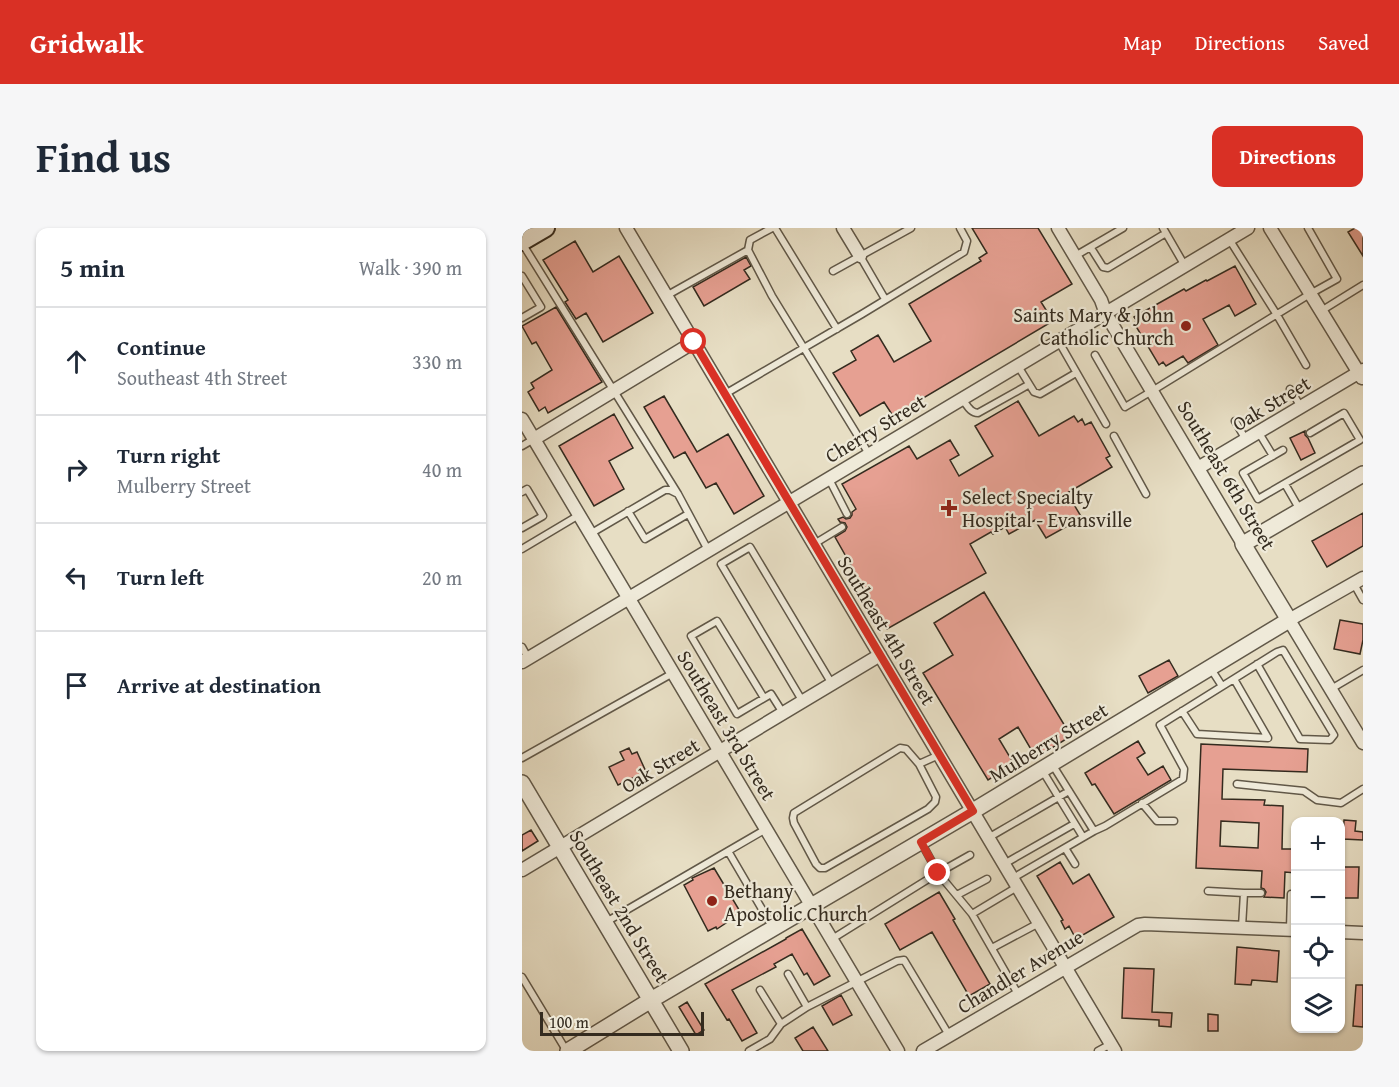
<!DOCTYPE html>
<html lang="en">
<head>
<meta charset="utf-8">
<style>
  body { margin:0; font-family:"Gentium Book Plus",serif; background:#f6f6f7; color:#1f2937 }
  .controls { position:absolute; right:18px; bottom:18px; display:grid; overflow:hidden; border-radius:12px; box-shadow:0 2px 4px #0004 }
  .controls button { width:54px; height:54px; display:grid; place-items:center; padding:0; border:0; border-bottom:2px solid #e0e1e3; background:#fff; color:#1f2937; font:30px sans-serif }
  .scale { position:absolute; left:18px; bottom:15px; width:164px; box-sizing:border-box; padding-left:6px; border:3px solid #342b1f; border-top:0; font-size:16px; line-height:21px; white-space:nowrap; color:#342b1f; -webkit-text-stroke:4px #efead9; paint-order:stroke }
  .stop { position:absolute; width:18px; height:18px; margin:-14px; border:4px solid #d93025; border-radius:50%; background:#fff }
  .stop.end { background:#d93025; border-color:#fff; box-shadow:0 2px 6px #0008 }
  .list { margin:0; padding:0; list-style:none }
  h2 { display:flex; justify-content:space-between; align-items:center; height:78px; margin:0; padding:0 24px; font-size:26px }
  h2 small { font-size:20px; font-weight:400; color:#747a83 }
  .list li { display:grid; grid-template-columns:39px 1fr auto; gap:18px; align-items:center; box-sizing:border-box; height:108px; padding:0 24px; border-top:2px solid #e0e1e3 }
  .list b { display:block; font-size:22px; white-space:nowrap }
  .list p { margin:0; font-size:20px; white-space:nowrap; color:#747a83 }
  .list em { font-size:20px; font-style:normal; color:#747a83 }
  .icon { flex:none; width:33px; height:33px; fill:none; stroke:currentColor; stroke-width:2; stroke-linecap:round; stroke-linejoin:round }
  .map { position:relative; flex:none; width:841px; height:823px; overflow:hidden; border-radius:12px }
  header { display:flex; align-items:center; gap:36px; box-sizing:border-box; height:84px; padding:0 30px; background:#d93025; color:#fff }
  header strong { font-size:28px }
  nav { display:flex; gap:33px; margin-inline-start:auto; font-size:21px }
  .intro { display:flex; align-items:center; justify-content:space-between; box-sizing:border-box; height:144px; padding:0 36px }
  h1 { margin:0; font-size:42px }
  .button { padding:15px 27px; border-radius:12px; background:#d93025; color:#fff; font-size:21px; font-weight:700 }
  main { display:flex; gap:36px; padding:0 36px }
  aside { flex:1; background:#fff; border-radius:12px; box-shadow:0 2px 4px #0004 }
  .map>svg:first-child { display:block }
</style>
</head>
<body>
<header>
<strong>Gridwalk</strong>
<nav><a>Map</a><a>Directions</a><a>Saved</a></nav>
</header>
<div class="intro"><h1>Find us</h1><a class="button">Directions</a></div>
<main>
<aside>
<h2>5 min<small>Walk · 390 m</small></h2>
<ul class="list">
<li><svg class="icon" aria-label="ahead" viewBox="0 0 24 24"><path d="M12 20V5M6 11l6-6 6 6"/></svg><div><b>Continue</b><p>Southeast 4th Street</p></div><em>330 m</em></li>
<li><svg class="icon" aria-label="right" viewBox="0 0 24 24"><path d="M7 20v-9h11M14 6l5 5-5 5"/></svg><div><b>Turn right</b><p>Mulberry Street</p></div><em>40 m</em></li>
<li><svg class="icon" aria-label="left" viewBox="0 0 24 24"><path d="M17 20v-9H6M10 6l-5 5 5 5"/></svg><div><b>Turn left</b></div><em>20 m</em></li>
<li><svg class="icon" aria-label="arrive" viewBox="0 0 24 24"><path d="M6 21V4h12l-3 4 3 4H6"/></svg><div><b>Arrive at destination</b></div></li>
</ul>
</aside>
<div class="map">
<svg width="841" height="823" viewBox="0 0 841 823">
  <rect width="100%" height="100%" fill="#e7dec4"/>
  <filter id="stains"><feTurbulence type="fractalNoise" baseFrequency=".00333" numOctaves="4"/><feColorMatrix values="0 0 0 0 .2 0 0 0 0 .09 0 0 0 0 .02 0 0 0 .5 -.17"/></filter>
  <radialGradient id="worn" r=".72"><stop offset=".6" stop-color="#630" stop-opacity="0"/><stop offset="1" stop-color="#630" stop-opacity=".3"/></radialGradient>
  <path fill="#e6a092" stroke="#342b1f" stroke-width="1.5" fill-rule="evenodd" d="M450,0H516L550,56L519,74L531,93L371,188L362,174L338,188L311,145L334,132L329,123L356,107L372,134L409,113L387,76L459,33L457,30L465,25Z
    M833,0H841V28L826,4Z
    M53,13L71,44L97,28L131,85L81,114L64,85L54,91L43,74L46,72L21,32Z
    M224,29L229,38L222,42L228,51L182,78L171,59Z
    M713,38L734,76L713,88L707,77L681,91L696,117L666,135L661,128L644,138L641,134L637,137L612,95L615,93L612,89L662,61L664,63L684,52L685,53Z
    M34,79L80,154L26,185L23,179L17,183L6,164L12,160L9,155L30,142L14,114L10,116L0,98Z
    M142,168L175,224L206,206L242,268L212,286L194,255L184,260L163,224L152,230L122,179Z
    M496,173L517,208L552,188L556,194L560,191L563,197L569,194L588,228L584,230L590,239L545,265L560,290L524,310L513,292L487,306L483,299L471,306L469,304L448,316L464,345L365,401L313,309L323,303L325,299L323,295L318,294L316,291L321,289L324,291L328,290L330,287V284L334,281L320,256L387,218L395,231L428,212L437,227L428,232L437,248L471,228L453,198Z
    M92,186L111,220L87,233L102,261L72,278L37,218Z
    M783,203V207L786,210L793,225L779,232L768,210Z
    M841,285V318L805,339L790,313Z
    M462,364L549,508L514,530L496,499L477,511L492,536L466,552L401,445L431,427L412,395Z
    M818,392L841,396V412L838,426L812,421Z
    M647,432L656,448L626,465L617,448Z
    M616,513L623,525L615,530L626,547L641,538L649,552L592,586L573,556L570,557L563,545Z
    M679,516L786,521L785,544L701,541L700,571L743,572L742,577L761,578L760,621H774V645L763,644L762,670L742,669L744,664L742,661L739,660L740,643L674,640ZM699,593L737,595L736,620L698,618Z
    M107,520L110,526L115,524L125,546L114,551L113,549L96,557L87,539L102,532L98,524Z
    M822,592L834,593L833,603L841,604V612L821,611Z
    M9,602L16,613L0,623V607Z
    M538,634L551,656L567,646L592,689L554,711L547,698L543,701L539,693L541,692L515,648Z
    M819,639H837L836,670H819Z
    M192,640L219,685L195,701L194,699L186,703L162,657L171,652L170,650Z
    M417,664L433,691L431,692L468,756L447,768L410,704L378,722L363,696Z
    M280,701L308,748L292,757L285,745L282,747L270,726L252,736L254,739L210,762L235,805L220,813L207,791L205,792L183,756L264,711V710Z
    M715,719L757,723L755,754L730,752L729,757L713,756Z
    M602,740L632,741L630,784L650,785L649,799L637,798V792L600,790Z
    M834,757H841V799L831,798Z
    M319,767L330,787L311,797L300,778Z
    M165,774L182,802L174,807L157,779Z
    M686,786L696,787V803H686Z
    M291,799L306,823H281L273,810Z"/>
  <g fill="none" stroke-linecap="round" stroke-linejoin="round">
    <defs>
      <path id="service" d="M250,0L228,12L226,22L250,68L347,226
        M253,0L315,101
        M641,0L663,38
        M707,11L755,87L784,137
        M0,15L156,266
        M569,20L581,39L586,40L644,5
        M338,28L363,71
        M553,28L601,0
        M311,43L389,0
        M0,48L19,79L0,90
        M144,68L226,22
        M799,83L841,57
        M537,114L584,196
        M573,127L603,179L630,163L788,66L815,51L786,0
        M496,138L512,164L518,166L554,145
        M768,161L779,179
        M203,166L340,86L442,24L445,13L438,0
        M440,171C445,177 448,185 456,185L506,157
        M713,193L724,212
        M737,205L751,228
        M592,208L624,266
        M0,218L12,211
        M761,222L721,245L736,271L838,212L822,185L788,205
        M307,251L325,286
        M763,256L778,282
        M0,264L5,261L21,288L0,300
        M106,283L123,311L166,286
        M68,306L143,262H148L156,266L186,322
        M292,316L320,299
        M0,321L57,287
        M832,356L841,372
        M0,419L6,430
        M689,441L700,458
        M809,461L841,442
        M242,470L195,393L169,408L215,486L249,466L261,485
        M281,474L199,336L228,319L310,456
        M660,483L675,506L746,510L712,451
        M0,530L151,445
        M397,536L384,521L378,520L272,585L271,590L272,595L294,636L298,640H303L406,581L413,574L414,569L397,536L417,527
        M520,542L561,609
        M715,556L782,563L795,572L819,575L841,561
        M620,575L635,593H652
        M572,603L583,598L661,551L662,541L638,497L755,424L761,422L812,507L808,512L778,511L735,436
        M466,610L547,563
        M543,620L553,636
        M206,623L251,700
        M448,627L416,645L450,686L496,766
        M482,636L552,596
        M491,650L572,603L530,536
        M686,663L722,665L720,699
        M722,665H739
        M435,667L465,651
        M450,686L495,659
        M84,694L244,601
        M768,701L769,666
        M310,711L416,645L399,614
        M470,720L517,695
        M266,746L285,779
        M0,749L44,822
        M238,762L259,796
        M227,823L248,811L259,796L285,779L375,733L382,732L427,807
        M576,823L589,816"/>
      <path id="minor" d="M104,0L593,823
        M321,0L338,28
        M536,0L579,72L584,86L721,316
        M748,0L840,150
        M0,191L376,823
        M12,211L172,114
        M676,240L841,142
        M841,350L767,392L841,515
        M0,434L726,0
        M0,642L358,427
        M818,704L841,705
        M401,823L616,697L623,696L774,702"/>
      <path id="tertiary" d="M0,555L159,823
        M46,823L129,772L451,583L767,392L721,316L841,246"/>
      <path id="secondary" d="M0,14L24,0"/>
    </defs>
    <use href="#service" stroke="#615848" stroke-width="9"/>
    <use href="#minor" stroke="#615848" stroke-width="15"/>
    <use href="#tertiary" stroke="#615848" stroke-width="18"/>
    <use href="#secondary" stroke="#342b1f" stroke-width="20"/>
    <use href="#service" stroke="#efead9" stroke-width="6"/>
    <use href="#minor" stroke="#efead9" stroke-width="12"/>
    <use href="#tertiary" stroke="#efead9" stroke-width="15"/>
    <use href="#secondary" stroke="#efead9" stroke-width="16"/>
  </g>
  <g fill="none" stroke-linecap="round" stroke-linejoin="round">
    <path stroke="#d93025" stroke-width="8" d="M172,114L451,583L399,614L416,645"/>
  </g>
  <g fill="#8f2418" stroke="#efead9" stroke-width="2">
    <circle cx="664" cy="98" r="6"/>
    <path d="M424 271h6v6h6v6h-6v6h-6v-6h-6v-6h6z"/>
    <circle cx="190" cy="673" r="6"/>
  </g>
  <g text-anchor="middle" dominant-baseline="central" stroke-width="4.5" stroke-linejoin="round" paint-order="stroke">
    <g font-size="20" fill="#342b1f" stroke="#efead9" text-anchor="start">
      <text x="652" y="86" text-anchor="end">Saints Mary &amp; John<tspan x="652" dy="23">Catholic Church</tspan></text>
      <text x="440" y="268">Select Specialty<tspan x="440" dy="23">Hospital - Evansville</tspan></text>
      <text x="202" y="662">Bethany<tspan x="202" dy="23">Apostolic Church</tspan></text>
    </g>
    <g font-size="20" fill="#342b1f" stroke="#efead9">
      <text transform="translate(749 175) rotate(-31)">Oak Street</text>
      <text transform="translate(353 200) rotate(-31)">Cherry Street</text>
      <text transform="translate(705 247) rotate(59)">Southeast 6th Street</text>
      <text transform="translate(365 402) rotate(59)">Southeast 4th Street</text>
      <text transform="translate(205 497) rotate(59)">Southeast 3rd Street</text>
      <text transform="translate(526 514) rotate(-31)">Mulberry Street</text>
      <text transform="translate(138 537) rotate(-31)">Oak Street</text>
      <text transform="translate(98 678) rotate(59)">Southeast 2nd Street</text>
      <text transform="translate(498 743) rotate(-31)">Chandler Avenue</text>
    </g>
  </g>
  <rect width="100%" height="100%" filter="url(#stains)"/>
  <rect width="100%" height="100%" fill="url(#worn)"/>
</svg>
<div class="controls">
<button>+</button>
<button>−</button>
<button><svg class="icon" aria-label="locate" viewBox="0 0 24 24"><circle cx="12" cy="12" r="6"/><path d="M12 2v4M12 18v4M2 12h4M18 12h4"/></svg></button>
<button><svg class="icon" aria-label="layers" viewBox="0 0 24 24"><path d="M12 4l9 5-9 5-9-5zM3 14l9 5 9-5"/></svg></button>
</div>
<div class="scale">100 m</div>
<div class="stop" style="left:172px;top:114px"></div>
<div class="stop end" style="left:416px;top:645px"></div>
</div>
</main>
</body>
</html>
